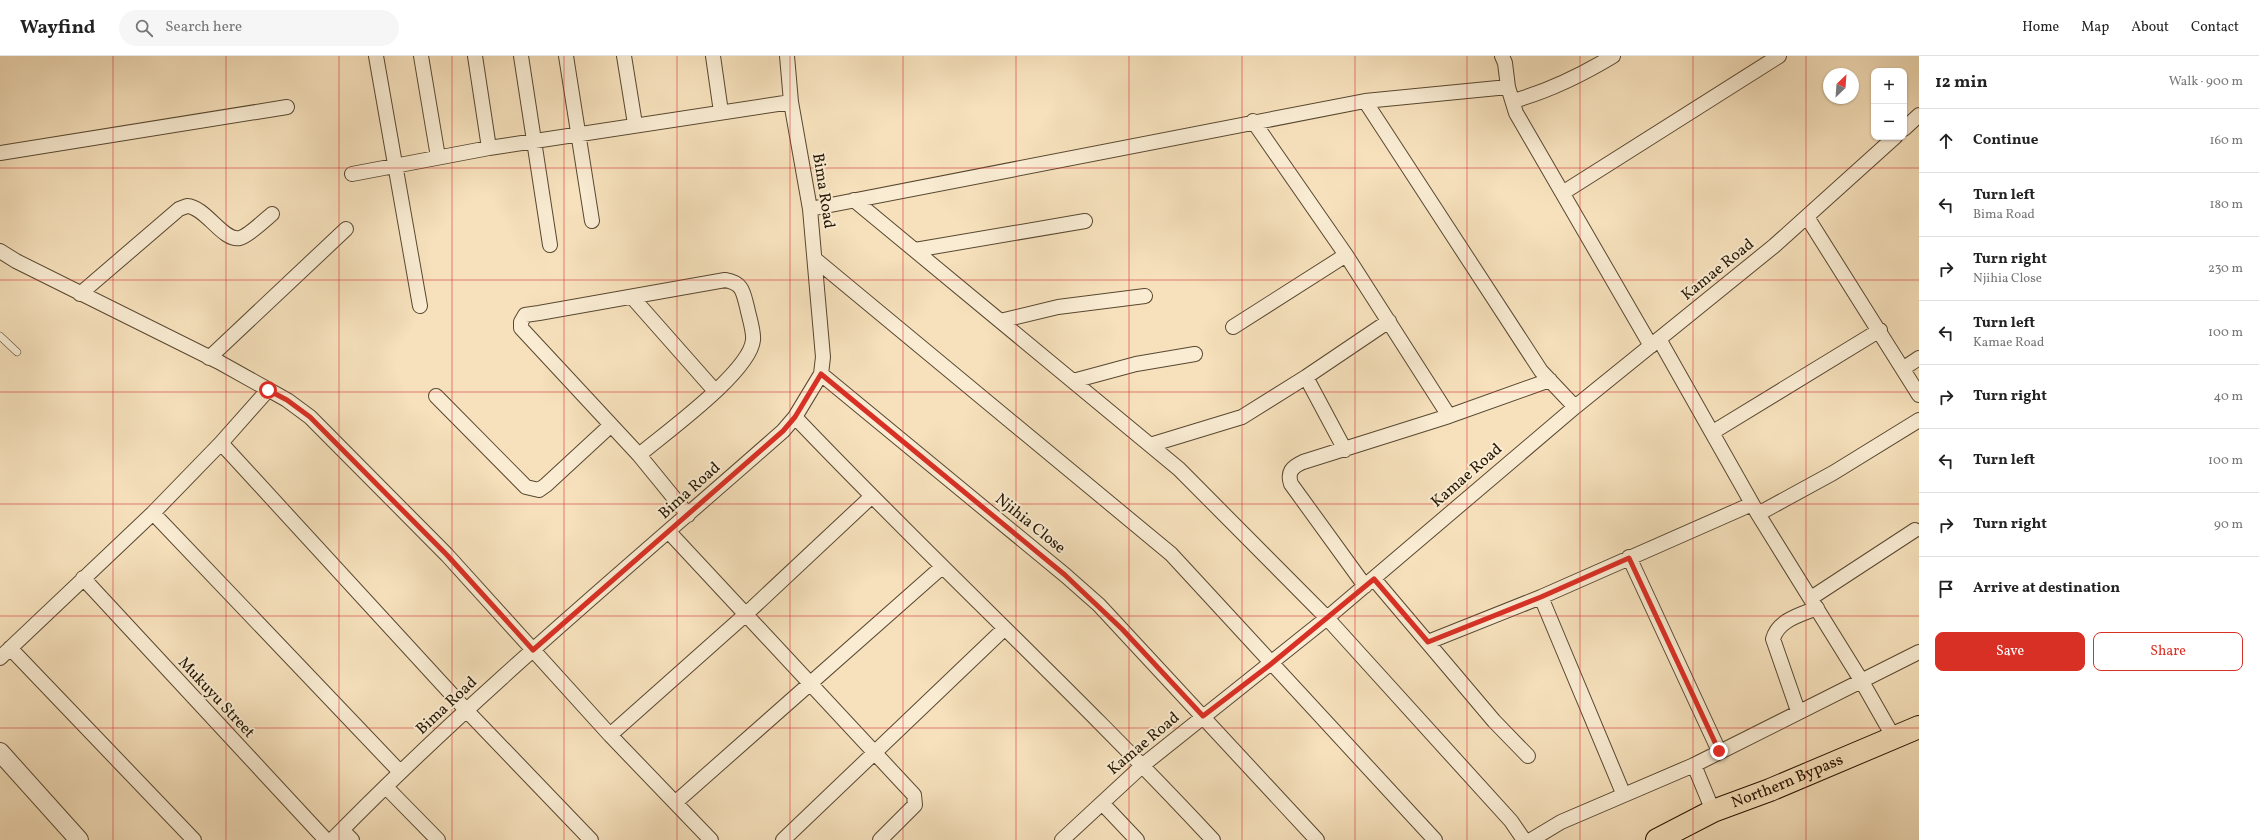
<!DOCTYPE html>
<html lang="en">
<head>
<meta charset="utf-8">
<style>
  body { margin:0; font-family:Vollkorn,serif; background:#f6f6f6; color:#222 }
  .controls { position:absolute; right:12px; top:12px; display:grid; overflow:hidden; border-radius:8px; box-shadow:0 1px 3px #0004 }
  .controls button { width:36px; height:36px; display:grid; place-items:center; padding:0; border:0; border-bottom:1px solid #e0e0e0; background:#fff; color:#222; font:20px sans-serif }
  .compass { position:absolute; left:1823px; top:12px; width:36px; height:36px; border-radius:50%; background:#fff; box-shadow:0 1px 3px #0004; rotate:25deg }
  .stop { position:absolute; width:12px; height:12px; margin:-9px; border:3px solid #d93025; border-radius:50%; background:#fff }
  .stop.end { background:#d93025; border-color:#fff; box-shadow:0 1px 4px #0008 }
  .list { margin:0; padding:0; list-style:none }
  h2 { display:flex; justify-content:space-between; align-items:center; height:52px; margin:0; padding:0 16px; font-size:17px }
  h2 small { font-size:13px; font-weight:400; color:#767676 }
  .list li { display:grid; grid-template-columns:26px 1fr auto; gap:12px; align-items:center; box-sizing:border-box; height:64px; padding:0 16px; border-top:1px solid #e0e0e0 }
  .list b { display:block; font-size:15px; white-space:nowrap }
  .list p { margin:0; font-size:13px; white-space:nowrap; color:#767676 }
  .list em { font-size:13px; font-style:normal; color:#767676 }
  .actions { display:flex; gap:8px; padding:12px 16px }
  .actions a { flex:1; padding:9px 0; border:1px solid #d93025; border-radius:8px; text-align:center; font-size:14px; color:#d93025 }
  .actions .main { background:#d93025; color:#fff }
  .icon { flex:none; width:22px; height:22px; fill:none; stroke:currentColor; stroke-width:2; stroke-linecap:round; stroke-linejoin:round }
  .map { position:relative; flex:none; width:1919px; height:784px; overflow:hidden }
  header { display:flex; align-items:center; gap:24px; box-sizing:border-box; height:56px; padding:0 20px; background:#fff; border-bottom:1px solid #e0e0e0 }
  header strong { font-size:19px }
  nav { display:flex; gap:22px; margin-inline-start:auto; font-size:14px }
  .search { width:280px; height:36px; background:#f6f6f6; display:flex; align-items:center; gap:10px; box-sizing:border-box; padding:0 14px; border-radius:22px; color:#767676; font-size:15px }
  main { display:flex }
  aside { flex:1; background:#fff }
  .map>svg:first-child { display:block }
</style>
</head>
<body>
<header>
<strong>Wayfind</strong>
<div class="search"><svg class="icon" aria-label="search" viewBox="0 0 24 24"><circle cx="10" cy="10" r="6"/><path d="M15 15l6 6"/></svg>Search here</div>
<nav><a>Home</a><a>Map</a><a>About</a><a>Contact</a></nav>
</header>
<main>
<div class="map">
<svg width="1919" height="784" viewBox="0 0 1919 784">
  <rect width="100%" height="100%" fill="#f6e1bc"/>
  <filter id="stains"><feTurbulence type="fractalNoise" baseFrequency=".005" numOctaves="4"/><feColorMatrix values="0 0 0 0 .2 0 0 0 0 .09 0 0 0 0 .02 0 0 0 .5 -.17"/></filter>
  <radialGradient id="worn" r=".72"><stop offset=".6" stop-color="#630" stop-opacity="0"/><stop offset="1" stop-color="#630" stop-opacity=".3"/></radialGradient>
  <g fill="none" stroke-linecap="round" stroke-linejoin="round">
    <defs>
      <path id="service" d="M0,280L17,296"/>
      <path id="minor" d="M376,0L420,250
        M421,0L438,101
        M475,0L489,92
        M521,0L550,189
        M566,0L592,165
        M624,0L635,68
        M713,0L721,56
        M1502,0L1505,7L1508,31L1516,57L1651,290
        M1365,45L1541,315L1575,351
        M1513,45C1549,35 1580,20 1613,0
        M1253,65L1346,199L1449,360
        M1904,73L1919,59
        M0,97L287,51
        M352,118L489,92L791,46
        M1564,136L1779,0
        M854,144L1179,413L1327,562L1511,765L1524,784
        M810,153L1365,45L1508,31
        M1807,161L1919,339
        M915,194L1085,165
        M0,195L16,205L219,306L287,344L310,361L447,499L610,679L711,784
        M816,204L1171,498L1435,784
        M80,238L179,153L187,150C206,151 223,186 240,182C248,180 265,164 272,158
        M632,241L715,335
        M1000,265L1058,251L1145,240
        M1233,271L1346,199
        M1659,283L1758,458L1861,624L1894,682
        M209,302L346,173
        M1904,312L1919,302
        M821,318L1065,519L1099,549L1317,784
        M1306,321L1345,394
        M1073,325L1136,308L1195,298
        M268,334L221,387L467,655L591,784
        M436,340L526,431L539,434L546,429L611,369
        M795,361C932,505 1078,639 1213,784
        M1713,376L1880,274
        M1150,389L1242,361L1306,321L1389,265
        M639,399C665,377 750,316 753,284C754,275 749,261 747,251C743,236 743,227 725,224L539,257L525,259L521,266V272L639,399L688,459
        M153,457L400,716
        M1758,458L1833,417L1919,364
        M669,476L914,739L915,749L880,784
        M1629,501L1719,695
        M83,522L326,784
        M1374,523L1494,665L1528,700
        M1365,530L1291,428C1287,416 1292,411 1303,406L1449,360L1550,324
        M1541,541L1623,737
        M1811,542L1915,474
        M1428,586L1541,541L1752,448
        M10,592L194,784
        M0,602L153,457L221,387
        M1798,655L1773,583C1778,564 1800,559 1817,552
        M610,679L745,559L871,441
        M1694,709L1713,755
        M386,731L438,784
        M676,746L942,511
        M1102,747L1137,784
        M342,774L352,784
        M332,784C474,639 631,509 783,375L795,361L821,318L823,301L810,153L791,46L787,0
        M783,784L1004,573
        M1062,784L1143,709L1327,562L1575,351L1774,190L1895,81
        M1531,784L1561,766L1694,709L1919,596"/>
      <path id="tertiary" d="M0,696L79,784"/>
      <g id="primary">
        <path id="s1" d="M1657,784L1713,755L1770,734L1919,671"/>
      </g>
    </defs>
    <use href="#service" stroke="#594830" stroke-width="8"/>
    <use href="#minor" stroke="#594830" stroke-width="16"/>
    <use href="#tertiary" stroke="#594830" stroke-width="20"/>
    <use href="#primary" stroke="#251501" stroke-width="24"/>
    <use href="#service" stroke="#f9ecd3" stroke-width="7"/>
    <use href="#minor" stroke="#f9ecd3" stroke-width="14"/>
    <use href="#tertiary" stroke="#f9ecd3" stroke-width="18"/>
    <use href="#primary" stroke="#f6e1bc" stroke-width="22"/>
  </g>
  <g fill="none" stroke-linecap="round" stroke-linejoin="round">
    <path stroke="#d93025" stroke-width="5" d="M268,334L287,344L310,361L447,499L533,594L783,375L795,361L821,318L1065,519L1122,573L1203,660L1271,608L1374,523L1428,586L1541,541L1629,502L1719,695"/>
  </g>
  <path fill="none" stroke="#d62828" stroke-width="1" stroke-opacity="0.55" d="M113,0V784M226,0V784M339,0V784M452,0V784M564,0V784M677,0V784M790,0V784M903,0V784M1016,0V784M1129,0V784M1242,0V784M1355,0V784M1467,0V784M1580,0V784M1693,0V784M1806,0V784M0,112H1919M0,224H1919M0,336H1919M0,448H1919M0,560H1919M0,672H1919"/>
  <g text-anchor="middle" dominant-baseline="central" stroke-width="4" stroke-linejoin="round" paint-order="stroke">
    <g font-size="16" fill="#251501" stroke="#f9ecd3">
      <text transform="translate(823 135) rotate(81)">Bima Road</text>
      <text transform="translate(1718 214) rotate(-39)">Kamae Road</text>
      <text transform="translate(1467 420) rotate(-41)">Kamae Road</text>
      <text transform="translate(690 435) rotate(-42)">Bima Road</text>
      <text transform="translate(1030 468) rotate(39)">Njihia Close</text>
      <text transform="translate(216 642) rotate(47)">Mukuyu Street</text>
      <text transform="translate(447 650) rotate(-43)">Bima Road</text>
      <text transform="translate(1144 688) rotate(-40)">Kamae Road</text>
      <text stroke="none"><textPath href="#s1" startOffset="143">Northern Bypass</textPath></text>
    </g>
  </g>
  <rect width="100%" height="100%" filter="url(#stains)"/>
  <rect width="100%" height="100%" fill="url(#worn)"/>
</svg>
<div class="controls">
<button>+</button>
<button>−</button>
</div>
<svg class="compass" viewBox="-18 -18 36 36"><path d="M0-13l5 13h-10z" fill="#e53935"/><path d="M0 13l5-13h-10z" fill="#767676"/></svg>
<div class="stop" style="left:268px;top:334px"></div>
<div class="stop end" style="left:1719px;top:695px"></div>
</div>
<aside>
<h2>12 min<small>Walk · 900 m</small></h2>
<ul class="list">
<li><svg class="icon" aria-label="ahead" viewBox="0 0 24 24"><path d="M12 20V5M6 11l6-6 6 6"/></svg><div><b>Continue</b></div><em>160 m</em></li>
<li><svg class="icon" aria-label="left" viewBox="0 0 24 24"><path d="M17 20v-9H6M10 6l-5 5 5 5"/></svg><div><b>Turn left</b><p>Bima Road</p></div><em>180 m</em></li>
<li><svg class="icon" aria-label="right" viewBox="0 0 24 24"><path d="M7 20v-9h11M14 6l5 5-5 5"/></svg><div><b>Turn right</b><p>Njihia Close</p></div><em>230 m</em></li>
<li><svg class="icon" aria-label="left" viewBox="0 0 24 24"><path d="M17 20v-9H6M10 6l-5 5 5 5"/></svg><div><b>Turn left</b><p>Kamae Road</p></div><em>100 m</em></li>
<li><svg class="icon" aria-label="right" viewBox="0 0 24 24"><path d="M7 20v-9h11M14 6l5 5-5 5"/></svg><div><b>Turn right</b></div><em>40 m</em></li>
<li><svg class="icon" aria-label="left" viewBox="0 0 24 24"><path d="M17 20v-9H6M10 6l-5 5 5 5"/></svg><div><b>Turn left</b></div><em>100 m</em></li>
<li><svg class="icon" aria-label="right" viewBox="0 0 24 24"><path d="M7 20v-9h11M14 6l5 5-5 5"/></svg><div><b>Turn right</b></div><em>90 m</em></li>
<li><svg class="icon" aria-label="arrive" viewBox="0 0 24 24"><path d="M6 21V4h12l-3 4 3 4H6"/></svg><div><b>Arrive at destination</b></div></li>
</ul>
<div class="actions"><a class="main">Save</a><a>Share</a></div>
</aside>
</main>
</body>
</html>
